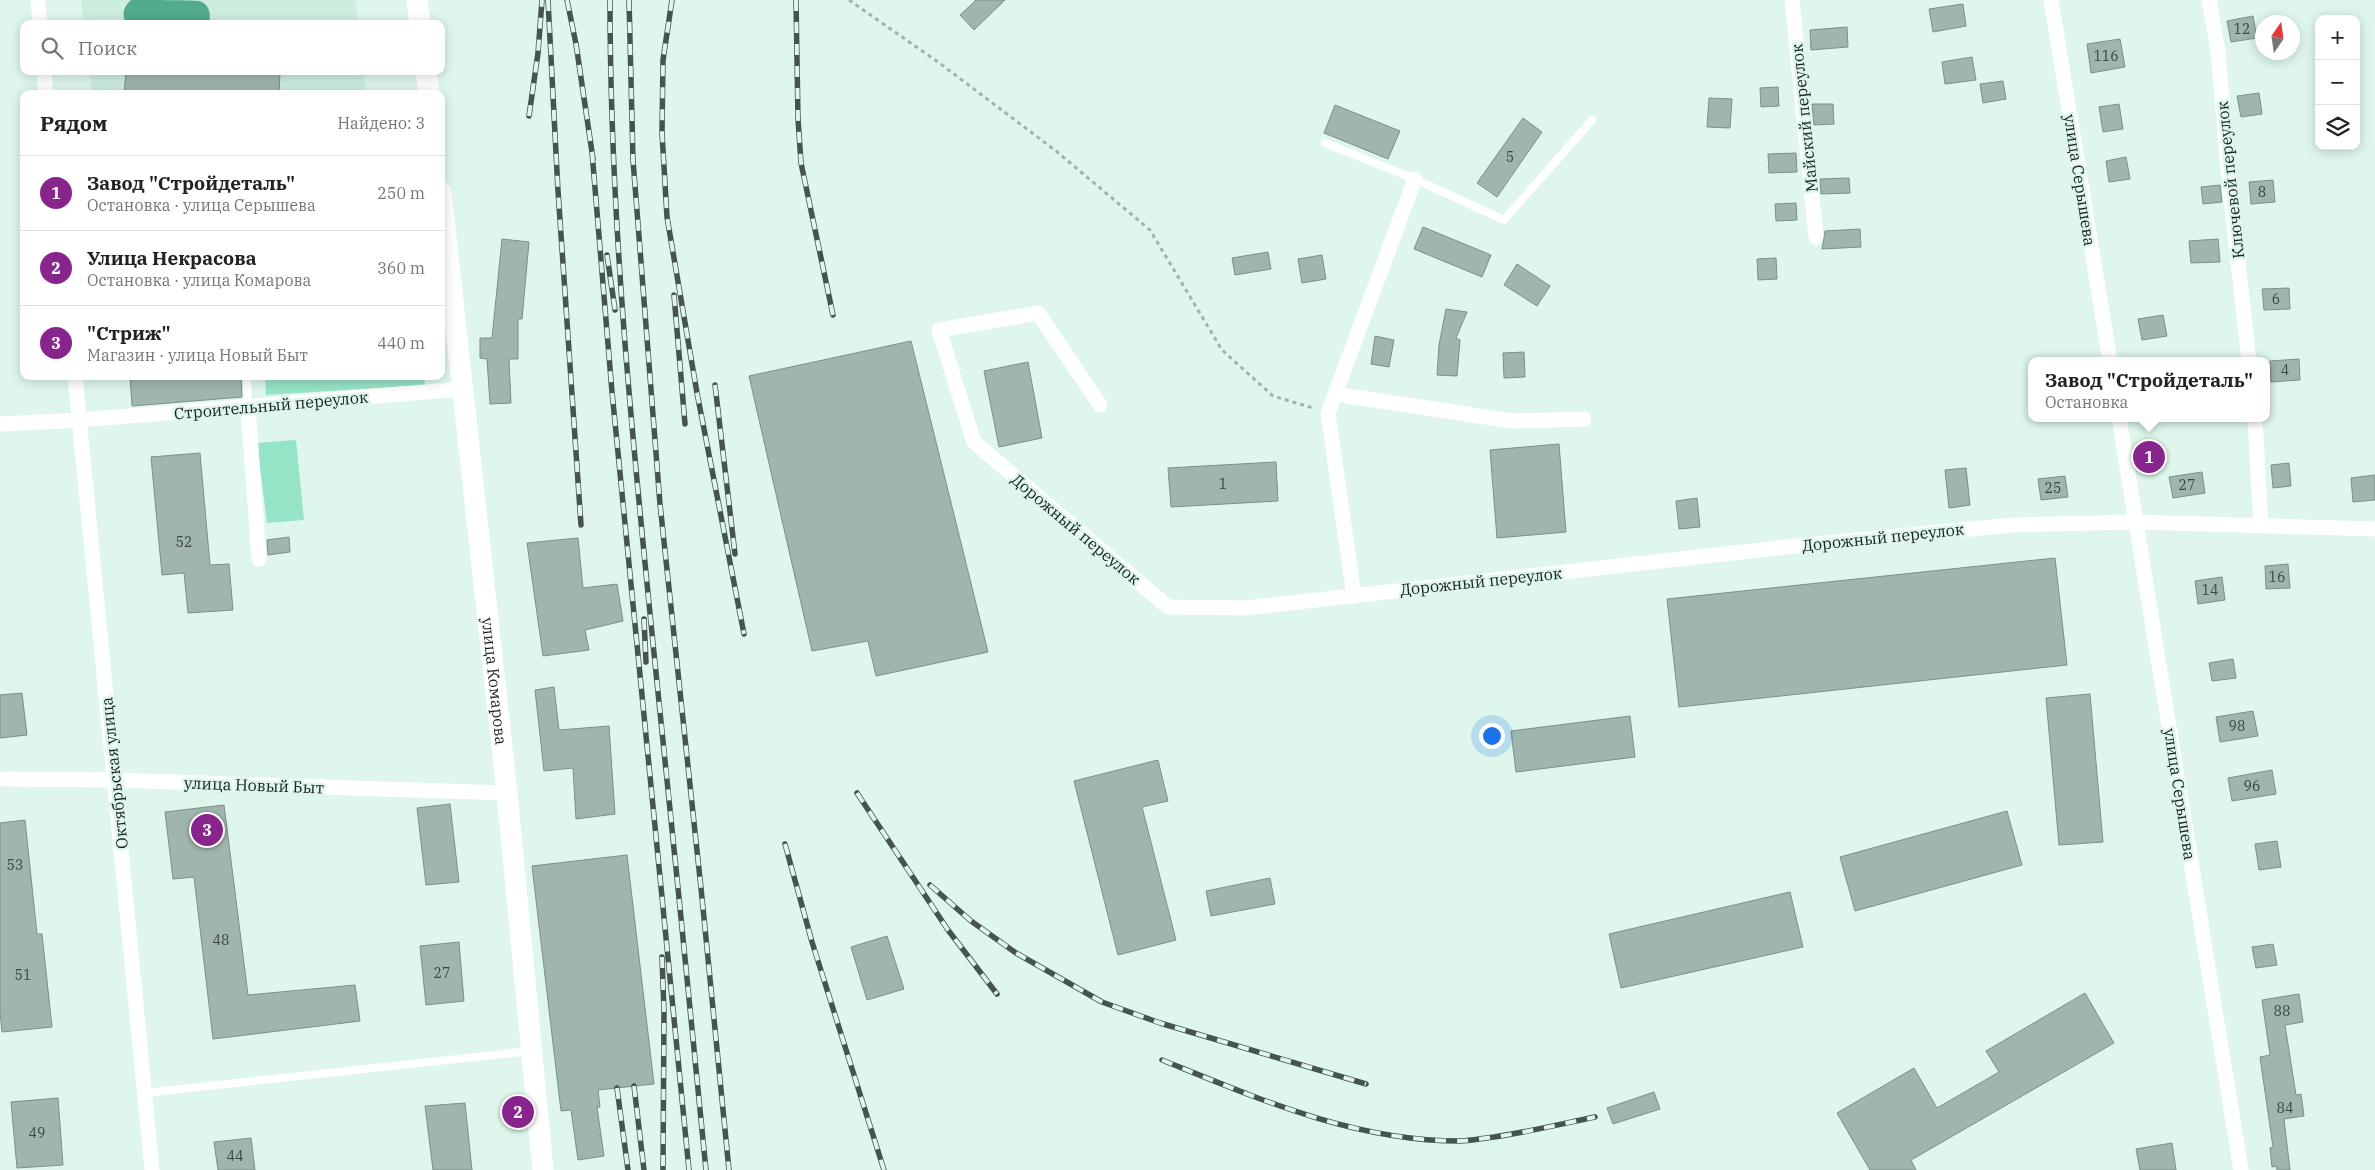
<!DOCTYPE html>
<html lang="ru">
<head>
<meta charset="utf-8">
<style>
  body { margin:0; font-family:"IBM Plex Serif",serif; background:#f6f6f6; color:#222 }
  .controls { position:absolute; right:15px; top:15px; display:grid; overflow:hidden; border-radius:10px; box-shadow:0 2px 12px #0003 }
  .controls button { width:45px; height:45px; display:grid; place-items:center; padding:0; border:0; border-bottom:1px solid #e0e0e0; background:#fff; color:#222; font:25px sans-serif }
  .compass { position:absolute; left:2255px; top:15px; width:45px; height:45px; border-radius:50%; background:#fff; box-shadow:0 2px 12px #0003; rotate:13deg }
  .you { position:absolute; left:1491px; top:735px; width:18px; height:18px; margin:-12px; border:4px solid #fff; border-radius:50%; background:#1a73e8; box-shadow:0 0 0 8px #1a73e833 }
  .badge { display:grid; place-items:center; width:32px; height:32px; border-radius:50%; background:#87258d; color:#fff; font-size:16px; font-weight:700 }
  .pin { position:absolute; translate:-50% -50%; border:2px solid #fff; box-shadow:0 1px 5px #0006 }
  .popup { position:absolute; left:2028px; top:357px; width:242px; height:65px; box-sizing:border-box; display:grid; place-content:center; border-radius:10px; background:#fff; filter:drop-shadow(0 1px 4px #0005); font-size:16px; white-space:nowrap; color:#767676 }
  .popup b { font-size:19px; color:#222 }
  .popup::after { content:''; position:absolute; left:50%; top:100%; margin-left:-10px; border:10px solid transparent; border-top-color:#fff }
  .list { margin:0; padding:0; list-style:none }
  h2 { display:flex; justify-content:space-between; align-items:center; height:65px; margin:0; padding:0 20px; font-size:21px }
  h2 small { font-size:16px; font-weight:400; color:#767676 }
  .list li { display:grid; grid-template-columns:32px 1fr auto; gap:15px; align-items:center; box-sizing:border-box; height:75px; padding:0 20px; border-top:1px solid #e0e0e0 }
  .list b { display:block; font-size:19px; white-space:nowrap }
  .list p { margin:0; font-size:16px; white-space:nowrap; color:#767676 }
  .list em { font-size:16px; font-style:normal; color:#767676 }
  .icon { flex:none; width:28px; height:28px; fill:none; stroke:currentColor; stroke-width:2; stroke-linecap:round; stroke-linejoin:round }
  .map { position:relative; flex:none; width:2375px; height:1170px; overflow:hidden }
  .search { position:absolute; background:#fff; box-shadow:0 2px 12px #0003; left:20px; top:20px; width:425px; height:55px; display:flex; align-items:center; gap:12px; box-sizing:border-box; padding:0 18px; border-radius:10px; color:#767676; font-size:19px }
  .panel { position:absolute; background:#fff; box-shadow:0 2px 12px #0003; left:20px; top:90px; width:425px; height:290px; border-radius:10px }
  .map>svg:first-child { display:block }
</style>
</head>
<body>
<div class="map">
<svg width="2375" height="1170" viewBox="0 0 2375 1170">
  <rect width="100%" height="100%" fill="#def6ec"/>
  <path fill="#cdeddf" d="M81,0H355L358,24H84Z
    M89,71H363L366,94H92Z"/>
  <path fill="#96e4c6" d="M265,376H424L425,385L266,395Z
    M296,440L304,520L267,523L257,443Z"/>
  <path fill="#52ab8c" d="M131,0C146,0 188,0 199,1C210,4 211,15 209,24H127C121,15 123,7 131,0Z"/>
  <path fill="#a0b6ac" stroke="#7b9087" d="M976,0H1005L974,30L960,15Z
    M1963,4L1966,26L1933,32L1929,9Z
    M2253,16L2257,38L2231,42L2227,21Z
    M1847,27L1848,47L1811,50L1810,30Z
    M2120,39L2125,67L2091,73L2087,44Z
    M1972,57L1976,80L1945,84L1942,62Z
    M126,71L227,74V71H280L279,94H124Z
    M2003,81L2006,99L1983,103L1980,84Z
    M1778,87L1779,106L1761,107L1760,88Z
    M2259,93L2262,114L2241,117L2237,96Z
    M1709,98L1732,99L1730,128L1707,127Z
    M1812,104H1833L1834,124L1814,125Z
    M2119,104L2123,129L2103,132L2099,107Z
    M1335,105L1400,131L1388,159L1324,133Z
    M1523,118L1542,132L1497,197L1477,183Z
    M1796,153L1797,172L1769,173L1768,154Z
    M2126,157L2130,179L2109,182L2106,161Z
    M1849,178L1850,193L1821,194L1820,179Z
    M2273,180L2275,202L2251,204L2249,182Z
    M2220,185L2222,202L2203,204L2201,187Z
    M1796,203L1797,220L1776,221L1775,204Z
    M1423,227L1491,255L1482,277L1414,249Z
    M1860,229L1861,247L1822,249L1825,231Z
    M502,239L529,242L522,319H518V359H509L511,403L490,404L487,359L480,358V338H492Z
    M2218,239L2220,262L2191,263L2189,241Z
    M1268,252L1271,269L1235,275L1232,258Z
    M1322,255L1326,279L1302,283L1298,259Z
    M1776,258L1777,279L1758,280L1757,259Z
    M1517,264L1550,286L1537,306L1504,285Z
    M2289,288L2290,309L2264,310L2262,289Z
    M1446,309L1467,312L1456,338L1460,340L1457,376L1437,375L1439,345Z
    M2163,315L2167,336L2142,340L2138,319Z
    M1375,336L1394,340L1389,367L1371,364Z
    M911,341L988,652L876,676L868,641L812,651L749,376Z
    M1524,352L1525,377L1504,378L1503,353Z
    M2299,359L2300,380L2271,382L2270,361Z
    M1028,362L1042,438L999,447L984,371Z
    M130,376H241L242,397L132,406Z
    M1559,444L1566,532L1497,538L1490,450Z
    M200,453L210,565L229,564L233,610L188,613L184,573L162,575L151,457Z
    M1276,462L1278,501L1171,507L1168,468Z
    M2289,463L2291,486L2273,488L2271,465Z
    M1966,468L1970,505L1949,508L1945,470Z
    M2202,472L2205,493L2173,498L2169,477Z
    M2375,475V500L2353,502L2351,478Z
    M2065,476L2068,497L2041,500L2038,479Z
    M1697,498L1700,527L1679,529L1676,501Z
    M289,537L290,552L268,555L267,540Z
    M578,538L583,588L617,584L623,621L585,630L589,650L543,656L527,543Z
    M2055,558L2067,665L1679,707L1667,599Z
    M2288,564L2290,588L2266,589L2265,566Z
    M2222,577L2225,600L2198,604L2195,581Z
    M2233,659L2236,678L2212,681L2209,663Z
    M554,687L559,730L609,726L615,814L576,819L573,768L544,771L535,690Z
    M22,693L27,735L0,738V695Z
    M2090,694L2103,842L2059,845L2046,698Z
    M2253,711L2258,736L2220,742L2216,717Z
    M1630,716L1635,757L1516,772L1511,731Z
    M1158,760L1168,801L1142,807L1176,940L1118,955L1074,781Z
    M2272,770L2276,794L2232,801L2228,778Z
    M450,804L459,882L426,885L417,808Z
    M224,805L248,995L355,985L360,1021L213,1039L194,877L173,879L165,812Z
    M2007,811L2022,865L1855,911L1840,857Z
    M25,820L37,934H42L52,1027L2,1032L0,1012V823Z
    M2277,841L2281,867L2259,870L2255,844Z
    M627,855L654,1084L598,1090L600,1107H597L604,1156L578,1160L571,1110L561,1111L532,866Z
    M1270,878L1275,904L1211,916L1206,891Z
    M1790,892L1803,947L1621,988L1609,934Z
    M887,936L904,989L867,1000L851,947Z
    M459,942L464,1001L426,1005L420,946Z
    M2273,944L2277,965L2256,968L2252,947Z
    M2085,993L2114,1043L1911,1160L1916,1170H1870L1837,1113L1914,1068L1937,1108L1999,1072L1986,1051Z
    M2299,994L2303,1022L2285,1025L2296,1095L2301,1094L2304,1116L2284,1119L2290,1170H2277L2276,1166L2272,1167L2270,1148L2273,1147L2260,1057L2270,1055L2262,1000Z
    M1654,1092L1660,1109L1613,1124L1607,1108Z
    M58,1098L63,1165L17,1168L11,1102Z
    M465,1103L472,1170H433L425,1106Z
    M251,1138L255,1170H218L214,1142Z
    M2172,1143L2176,1170H2140L2136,1149Z"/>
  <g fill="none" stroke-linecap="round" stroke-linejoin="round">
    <path stroke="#9fb3ab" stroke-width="3" stroke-dasharray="4 4" stroke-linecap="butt" d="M849,0L938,62L1056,151L1150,230L1222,350L1273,396L1313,408"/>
    <path stroke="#fff" stroke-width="8" d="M1325,143L1415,179L1504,220L1592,120
      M247,376L248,407
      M144,1093L530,1051"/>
    <path stroke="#fff" stroke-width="15" d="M38,0L40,24
      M1792,0L1816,237
      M2051,0L2110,361
      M2209,0L2218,51L2229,181L2249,361
      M44,71L46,94
      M75,376L152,1170
      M1335,394L1512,421L1584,419
      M1100,405L1038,313L939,330L974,442L1168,607L1245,608L1795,546L2013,525L2136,522L2375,529
      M248,407L259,559
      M2119,418L2241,1170
      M2255,418L2261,526
      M0,424L79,420L463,389
      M1354,596L1328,413L1415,179
      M0,779L114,780L507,793"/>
    <g stroke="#fff" stroke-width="21">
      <path d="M417,0L420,24"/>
      <path d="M426,71L429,94"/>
      <path id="s1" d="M441,192L507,793L543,1170"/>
    </g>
    <defs>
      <path id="rail" d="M548,0L558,191L581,525
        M567,0L576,44L593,159
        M610,0C610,219 632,436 654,653C672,825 689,998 706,1170
        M629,0L633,160L660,504L701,888L729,1170
        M672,0L663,60L662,133L667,217L697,393L744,634
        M796,0L798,119L801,163L833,315
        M529,116L538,53L542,0
        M592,152L612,392L689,1170
        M607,255L615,310
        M674,295L685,424
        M715,385L735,554
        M644,619L646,662
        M857,793L948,930L997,994
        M785,844L812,942L884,1170
        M930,885L971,921L1016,953L1102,1002L1160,1023L1366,1084
        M662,957L664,1012L663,1170
        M1162,1060C1259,1099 1354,1141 1460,1141C1471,1141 1483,1138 1494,1137C1528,1132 1561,1124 1595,1117
        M634,1086L644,1170
        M617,1088L628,1170"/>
    </defs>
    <use href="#rail" stroke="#46534e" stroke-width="5.5"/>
    <use href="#rail" stroke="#def6ec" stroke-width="4" stroke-dasharray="11" stroke-linecap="butt"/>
  </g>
  <g text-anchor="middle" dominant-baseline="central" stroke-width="5" stroke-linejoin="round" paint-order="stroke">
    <g font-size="14" fill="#3a4641">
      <text x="2242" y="29">12</text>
      <text x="2106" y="56">116</text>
      <text x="1510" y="157">5</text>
      <text x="2262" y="192">8</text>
      <text x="2276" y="299">6</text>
      <text x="2285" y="370">4</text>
      <text x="1223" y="484">1</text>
      <text x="2187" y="485">27</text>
      <text x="2053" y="488">25</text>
      <text x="184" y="542">52</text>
      <text x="2277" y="577">16</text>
      <text x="2210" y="590">14</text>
      <text x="2237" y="726">98</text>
      <text x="2252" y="786">96</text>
      <text x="15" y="865">53</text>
      <text x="221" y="940">48</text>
      <text x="442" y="973">27</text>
      <text x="23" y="975">51</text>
      <text x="2282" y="1011">88</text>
      <text x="2285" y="1108">84</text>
      <text x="37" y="1133">49</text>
      <text x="235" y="1156">44</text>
    </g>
    <g font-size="16" fill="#18211d" stroke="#def6ec">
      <text transform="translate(1804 118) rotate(-96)">Майский переулок</text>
      <text transform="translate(2080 180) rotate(81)">улица Серышева</text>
      <text transform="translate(2230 180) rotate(-96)">Ключевой переулок</text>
      <text transform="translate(271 405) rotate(-5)">Строительный переулок</text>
      <text transform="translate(1076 529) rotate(40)">Дорожный переулок</text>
      <text transform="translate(1883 537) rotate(-6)">Дорожный переулок</text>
      <text transform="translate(1481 581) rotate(-6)">Дорожный переулок</text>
      <text stroke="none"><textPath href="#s1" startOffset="492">улица Комарова</textPath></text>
      <text transform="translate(114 773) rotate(-96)">Октябрьская улица</text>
      <text transform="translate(254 785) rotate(2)">улица Новый Быт</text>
      <text transform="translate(2180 794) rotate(81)">улица Серышева</text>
    </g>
  </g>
</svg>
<div class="controls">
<button>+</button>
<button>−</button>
<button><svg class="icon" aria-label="layers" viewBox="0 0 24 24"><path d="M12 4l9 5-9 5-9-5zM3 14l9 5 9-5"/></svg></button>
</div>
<svg class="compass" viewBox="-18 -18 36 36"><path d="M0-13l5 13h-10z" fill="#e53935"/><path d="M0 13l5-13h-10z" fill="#767676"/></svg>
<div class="you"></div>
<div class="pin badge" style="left:2149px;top:457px">1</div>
<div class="popup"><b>Завод &quot;Стройдеталь&quot;</b>Остановка</div>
<div class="pin badge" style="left:518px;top:1112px">2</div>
<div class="pin badge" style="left:207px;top:830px">3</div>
<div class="search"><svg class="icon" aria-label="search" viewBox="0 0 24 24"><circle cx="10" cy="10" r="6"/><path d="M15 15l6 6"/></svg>Поиск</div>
<section class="panel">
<h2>Рядом<small>Найдено: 3</small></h2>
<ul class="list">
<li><span class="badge">1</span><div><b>Завод &quot;Стройдеталь&quot;</b><p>Остановка · улица Серышева</p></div><em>250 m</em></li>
<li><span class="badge">2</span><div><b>Улица Некрасова</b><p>Остановка · улица Комарова</p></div><em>360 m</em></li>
<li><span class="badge">3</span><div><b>&quot;Стриж&quot;</b><p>Магазин · улица Новый Быт</p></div><em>440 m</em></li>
</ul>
</section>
</div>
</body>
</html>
